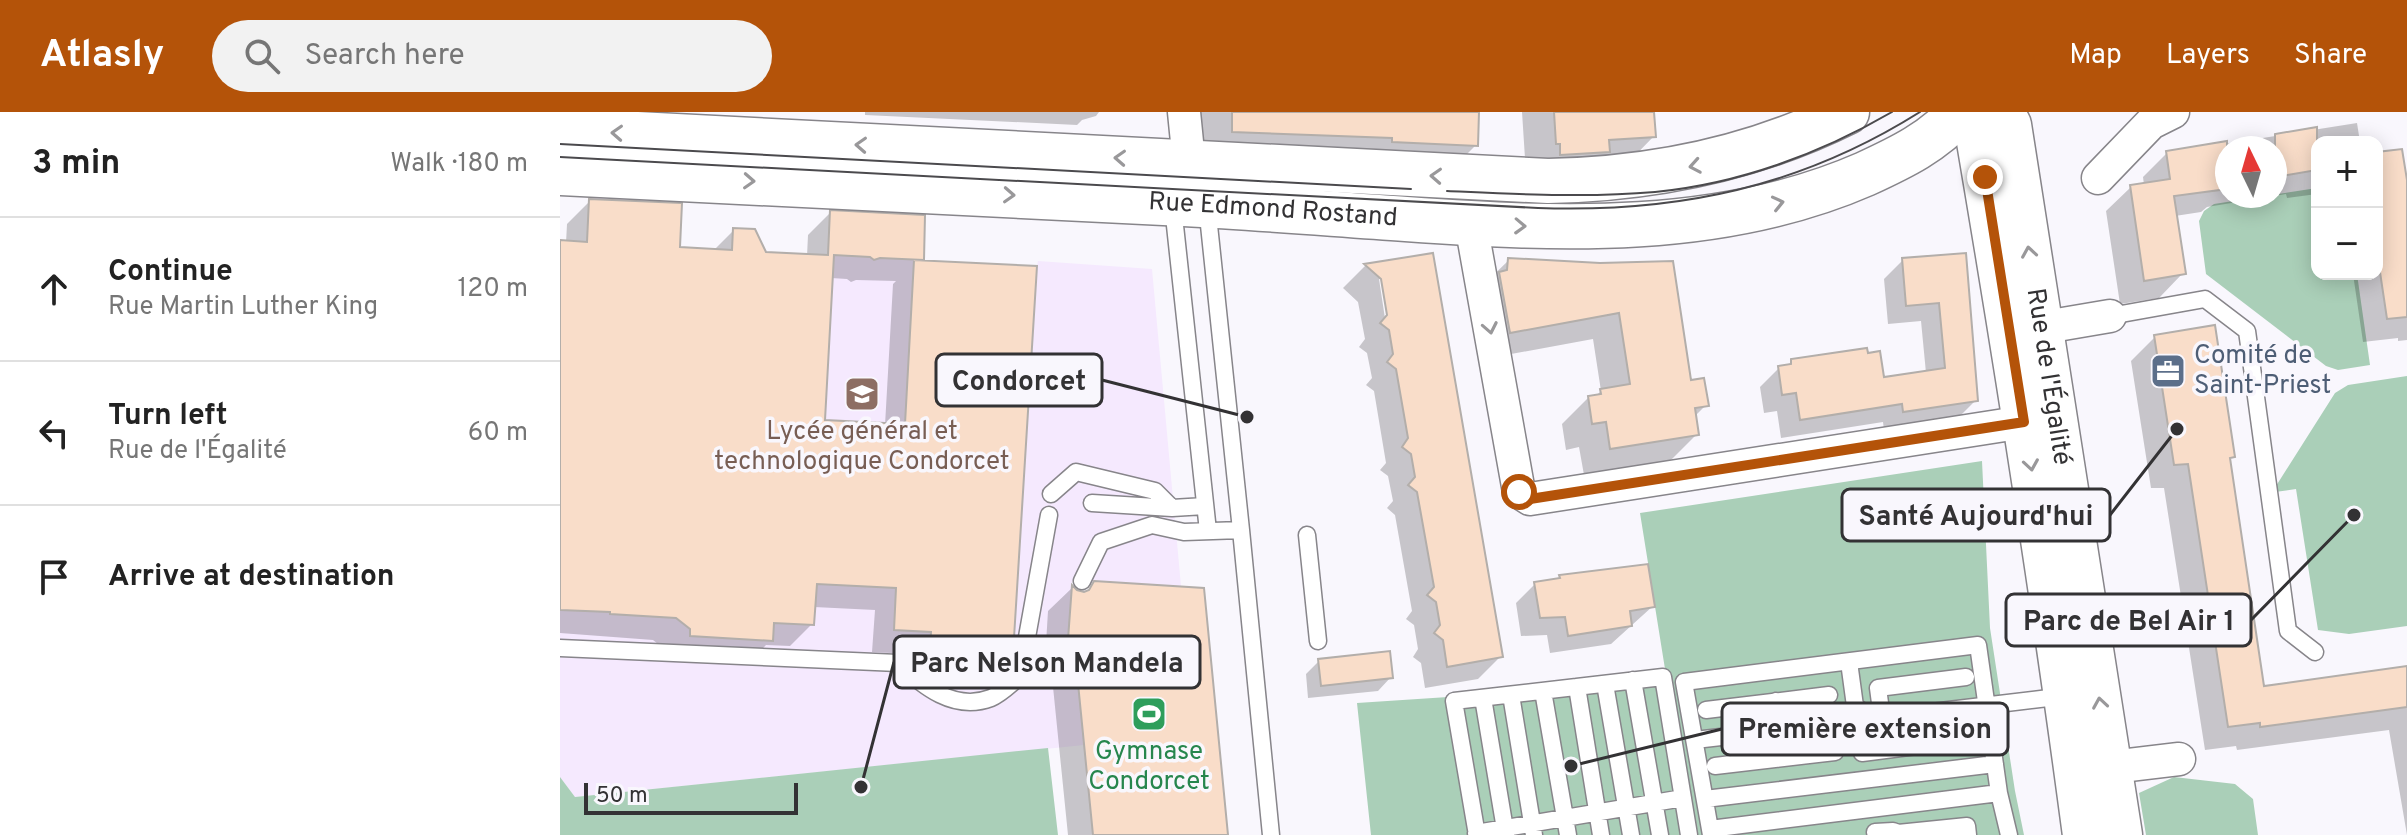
<!DOCTYPE html>
<html lang="en">
<head>
<meta charset="utf-8">
<style>
  body { margin:0; font-family:Overpass,sans-serif; background:#f2f2f2; color:#222 }
  .controls { position:absolute; right:24px; top:24px; display:grid; overflow:hidden; border-radius:16px; box-shadow:0 4px 20px #0003 }
  .controls button { width:72px; height:72px; display:grid; place-items:center; padding:0; border:0; border-bottom:2px solid #e0e0e0; background:#fff; color:#222; font:40px sans-serif }
  .compass { position:absolute; left:1655px; top:24px; width:72px; height:72px; border-radius:50%; background:#fff; box-shadow:0 4px 20px #0003; rotate:355deg }
  .scale { position:absolute; left:24px; bottom:20px; width:214px; box-sizing:border-box; padding-left:8px; border:4px solid #333234; border-top:0; font-size:22px; line-height:28px; white-space:nowrap; color:#333234; -webkit-text-stroke:6px #f9f7fd; paint-order:stroke }
  .stop { position:absolute; width:24px; height:24px; margin:-18px; border:6px solid #b45309; border-radius:50%; background:#fff }
  .stop.end { background:#b45309; border-color:#fff; box-shadow:0 2px 8px #0008 }
  .list { margin:0; padding:0; list-style:none }
  h2 { display:flex; justify-content:space-between; align-items:center; height:104px; margin:0; padding:0 32px; font-size:34px }
  h2 small { font-size:26px; font-weight:400; color:#767676 }
  .list li { display:grid; grid-template-columns:52px 1fr auto; gap:24px; align-items:center; box-sizing:border-box; height:144px; padding:0 32px; border-top:2px solid #e0e0e0 }
  .list b { display:block; font-size:30px; white-space:nowrap }
  .list p { margin:0; font-size:26px; white-space:nowrap; color:#767676 }
  .list em { font-size:26px; font-style:normal; color:#767676 }
  .icon { flex:none; width:44px; height:44px; fill:none; stroke:currentColor; stroke-width:2; stroke-linecap:round; stroke-linejoin:round }
  .map { position:relative; flex:none; width:1847px; height:723px; overflow:hidden }
  header { display:flex; align-items:center; gap:48px; box-sizing:border-box; height:112px; padding:0 40px; background:#b45309; color:#fff }
  header strong { font-size:38px }
  nav { display:flex; gap:44px; margin-inline-start:auto; font-size:28px }
  .search { width:560px; height:72px; background:#f2f2f2; display:flex; align-items:center; gap:20px; box-sizing:border-box; padding:0 28px; border-radius:44px; color:#767676; font-size:30px }
  main { display:flex }
  aside { flex:1; background:#fff }
  .map>svg:first-child { display:block }
</style>
</head>
<body>
<header>
<strong>Atlasly</strong>
<div class="search"><svg class="icon" aria-label="search" viewBox="0 0 24 24"><circle cx="10" cy="10" r="6"/><path d="M15 15l6 6"/></svg>Search here</div>
<nav><a>Map</a><a>Layers</a><a>Share</a></nav>
</header>
<main>
<aside>
<h2>3 min<small>Walk · 180 m</small></h2>
<ul class="list">
<li><svg class="icon" aria-label="ahead" viewBox="0 0 24 24"><path d="M12 20V5M6 11l6-6 6 6"/></svg><div><b>Continue</b><p>Rue Martin Luther King</p></div><em>120 m</em></li>
<li><svg class="icon" aria-label="left" viewBox="0 0 24 24"><path d="M17 20v-9H6M10 6l-5 5 5 5"/></svg><div><b>Turn left</b><p>Rue de l'Égalité</p></div><em>60 m</em></li>
<li><svg class="icon" aria-label="arrive" viewBox="0 0 24 24"><path d="M6 21V4h12l-3 4 3 4H6"/></svg><div><b>Arrive at destination</b></div></li>
</ul>
</aside>
<div class="map">
<svg width="1847" height="723" viewBox="0 0 1847 723">
  <rect width="100%" height="100%" fill="#f9f7fd"/>
  <path fill="#f5e9fe" d="M29,77L123,81L120,135L172,137L173,116L195,117L207,140L268,143L270,90L304,97L331,99L332,95L365,97V122L359,148L477,154L478,149L592,157L621,474L512,469L507,540L533,543L524,633L15,685L0,665V129H27Z"/>
  <path fill="#aacfb8" d="M1757,76V162H1797L1810,253L1778,258L1766,254L1646,162L1639,109L1644,99L1654,92Z
    M1847,264V514L1789,522L1758,518L1736,377L1715,380L1716,374L1775,281L1788,273Z
    M1422,349L1430,516L1455,679L1464,723H811L797,591L888,585L1105,557L1080,401Z
    M488,636L498,723H0V665L15,685Z
    M1614,665L1675,672L1693,687L1698,723H1586L1579,681Z"/>
  <path fill="#0003" fill-rule="evenodd" d="M305,0H539L536,4L522,8L517,13L305,3Z
    M619,0H917L916,33L888,61L645,47L646,28L618,27Z
    M962,0H1092L1094,24L1064,55L966,62Z
    M1797,11L1800,30H1757V82L1727,86L1726,82L1647,95L1641,100L1615,104L1623,161L1599,186L1560,192L1546,99L1571,75L1584,73L1583,65L1607,41ZM1667,36H1715V84H1667Z
    M1817,42L1847,82V228L1838,229V226L1803,230L1793,162H1817Z
    M30,89L118,137L153,139L174,118L205,142L247,144L248,123L271,100L362,147L359,150L451,542L428,564L349,560L350,542L312,540L315,498L254,495L252,512L230,534L206,533L189,551L108,540L93,528L0,521V130L6,131L7,112ZM271,166L287,167L291,170L296,168L336,169L333,172L325,313L263,309Z
    M872,143L941,544L918,567L865,576L861,551L853,545L858,537L854,513L846,507L852,499L835,403L827,396L833,389L828,364L820,358L826,351L814,279L806,273L812,266L807,241L799,235L805,227L798,190L783,176L805,154ZM819,167H823L830,212L826,213Z
    M1404,143L1416,288L1397,307L1324,318L1323,310L1221,326L1217,299L1204,301L1200,275L1219,256L1226,255L1232,249L1323,267L1366,261L1361,209L1328,212L1324,167L1343,148Z
    M949,148L1040,153L1146,293L1134,305L1137,322L1110,349L1024,363L1019,335L1006,338L1002,312L1028,286L1036,284L1041,279L1033,227L924,247L922,174Z
    M1595,225L1673,344L1668,349L1702,576L1847,556V723L1829,618L1677,638L1676,634L1645,638L1604,376H1591L1571,249Z
    M1000,465L1093,494L1051,532L990,541L987,523L961,524L956,491L975,472L997,469Z
    M535,471L666,723H508L492,565L484,564L488,499L512,476L515,480L525,481Z
    M759,549L831,565L818,579L748,586L746,562Z"/>
  <path fill="#f9ddc9" stroke="#b3aeaa" stroke-width="2" d="M672,0H919L918,34L832,30V26L672,20Z
    M994,0H1094L1096,25L1049,28L1050,40L1000,43V32H996Z
    M1757,15V58L1715,65V22Z
    M1667,29V77L1614,84L1626,162L1584,169L1570,73L1610,67L1606,39Z
    M1842,37L1847,68V205L1827,207L1817,140V40Z
    M29,87L122,91L120,135L172,138L173,116L195,117L206,140L268,143L270,98L365,103L364,148L320,146L314,148L310,145L274,143L265,308L345,312L354,148L477,154L453,542L370,538L371,520L334,518L336,476L257,472L254,513L214,511L213,529L130,524V517L116,506L50,502V500L0,498V128L27,130Z
    M873,141L943,545L887,555L883,528L874,521L880,513L876,490L867,483L874,475L857,380L848,373L855,365L851,342L842,335L848,326L836,257L827,250L833,242L829,218L820,211L827,203L821,167L804,152Z
    M1406,141L1418,289L1343,300L1342,292L1240,308L1236,281L1222,283L1218,254L1231,252V247L1307,236L1308,241L1320,239L1324,265L1385,256L1379,191L1346,194L1342,146Z
    M948,146L1040,151L1113,149L1131,268L1144,266L1149,294L1135,296L1139,323L1050,337L1046,310L1032,312L1028,284L1041,282L1040,277L1070,272L1059,201L950,221L939,160L947,158Z
    M1655,213L1675,345L1670,346L1704,574L1847,554V595L1700,615V611L1668,615L1628,352L1614,353L1594,223Z
    M1088,452L1095,495L1070,499L1072,514L1008,524L1005,505L980,506L974,470L1000,466L999,463Z
    M534,469L644,476L668,723H533L515,541H507L512,473L517,478L524,480L529,478Z
    M830,539L833,566L761,574L758,547Z"/>
  <g fill="none" stroke-linecap="round" stroke-linejoin="round">
    <defs>
      <path id="lane" d="M647,94L681,418
        M613,95L648,419
        M1550,204L1645,187L1687,219L1728,519L1755,540
        M491,382L516,360L595,379L612,396L532,391
        M612,396L645,394
        M747,423L758,529
        M522,469L541,430L592,413L624,420L681,418L711,723
        M0,536L338,551C363,574 394,600 431,586C441,582 452,571 460,564L489,403
        M1289,550L1295,594L1281,611L1300,625L1313,607L1295,594
        M1073,568L1100,723
        M1045,572L1071,723
        M1017,575L1041,723
        M983,579L1008,723
        M951,583L974,723
        M923,586L946,723
        M1216,589L1224,646
        M1146,598L1269,583
        M1322,606L1318,576L1406,565
        M1313,607L1505,584
        M1135,628L1281,611
        M1302,641L1411,627L1407,597
        M1155,654L1275,640
        M1145,687L1435,652
        M1150,717L1439,681
        M1315,720L1333,719L1338,721L1407,714L1408,723
        M916,721L1123,686
        M917,723L894,589L1103,565L1129,723
        M1151,723L1124,570L1418,533L1439,681L1449,723"/>
      <path id="street" d="M624,0L629,50
        M1538,66L1591,11L1613,0
        M911,112L959,380L970,387L1464,310
        M1462,219L1550,204
        M1527,658L1619,647"/>
      <g id="secondary">
        <path d="M1414,0C1455,240 1493,481 1525,723"/>
        <path id="s1" d="M1441,0L1449,13L1560,723"/>
        <path d="M0,18L988,69C1092,67 1193,47 1287,0"/>
        <path id="s2" d="M0,61C208,70 416,80 624,92C698,96 772,102 846,107C1000,118 1161,125 1305,62C1342,45 1373,30 1400,0"/>
      </g>
    </defs>
    <use href="#lane" stroke="#87858a" stroke-width="19"/>
    <use href="#street" stroke="#87858a" stroke-width="35"/>
    <use href="#secondary" stroke="#87858a" stroke-width="47"/>
    <use href="#lane" stroke="#fff" stroke-width="16"/>
    <use href="#street" stroke="#fff" stroke-width="32"/>
    <use href="#secondary" stroke="#fff" stroke-width="44"/>
    <path stroke="#4b4a4d" stroke-width="2" d="M0,32L851,77
      M0,45L978,96C1118,101 1241,75 1360,0
      M887,79C956,82 1026,86 1095,80C1178,72 1260,42 1332,0"/>
  </g>
  <defs><path id="oneway-chevron" d="M-2-3.5L2.5 0L-2 3.5" fill="none" stroke-width="1.6" stroke-linecap="round" stroke-linejoin="round" transform="scale(2)"/></defs>
  <g stroke="#99989a">
    <use href="#oneway-chevron" transform="translate(57 21) rotate(-177)"/>
    <use href="#oneway-chevron" transform="translate(301 33) rotate(-177)"/>
    <use href="#oneway-chevron" transform="translate(560 46) rotate(-177)"/>
    <use href="#oneway-chevron" transform="translate(1135 54) rotate(170)"/>
    <use href="#oneway-chevron" transform="translate(876 64) rotate(-177)"/>
    <use href="#oneway-chevron" transform="translate(189 69) rotate(3)"/>
    <use href="#oneway-chevron" transform="translate(449 83) rotate(3)"/>
    <use href="#oneway-chevron" transform="translate(1218 91) rotate(-13)"/>
    <use href="#oneway-chevron" transform="translate(960 114) rotate(2)"/>
    <use href="#oneway-chevron" transform="translate(1469 140) rotate(-99)"/>
    <use href="#oneway-chevron" transform="translate(930 216) rotate(79)"/>
    <use href="#oneway-chevron" transform="translate(1471 353) rotate(81)"/>
    <use href="#oneway-chevron" transform="translate(1540 591) rotate(-99)"/>
  </g>
  <g fill="none" stroke-linecap="round" stroke-linejoin="round">
    <path stroke="#b45309" stroke-width="10" d="M959,380L970,387L1464,310L1425,65"/>
  </g>
  <defs>
    <symbol id="office-square" viewBox="-11 -11 22 22"><rect x="-9" y="-9" width="18" height="18" rx="4" fill="#5c6f8a" stroke="#f9f7fd"/><path d="M-6-3h4V-5.5h4V-3h4V5H-6ZM-1-4.5V-3h2v-1.5ZM-6 0V1H6V0Z" fill="#fff"/></symbol>
    <symbol id="school-square" viewBox="-11 -11 22 22"><rect x="-9" y="-9" width="18" height="18" rx="4" fill="#8d6e63" stroke="#f9f7fd"/><path d="M0-5L7-2L0 1L-7-2ZM-4 1L0 2.5L4 1V4Q0 6-4 4Z" fill="#fff"/></symbol>
    <symbol id="stadium-square" viewBox="-11 -11 22 22"><rect x="-9" y="-9" width="18" height="18" rx="4" fill="#2e9e5b" stroke="#f9f7fd"/><path d="M0-5a6.5 5 0 1 0 0 10a6.5 5 0 1 0 0-10ZM-3.5-1.8h7v3.6h-7Z" fill="#fff"/></symbol>
  </defs>
  <g fill-rule="evenodd">
    <use href="#office-square" x="1588" y="239" width="40" height="40"/>
    <use href="#school-square" x="282" y="262" width="40" height="40"/>
    <use href="#stadium-square" x="569" y="582" width="40" height="40"/>
  </g>
  <g text-anchor="middle" dominant-baseline="central" stroke-width="7" stroke-linejoin="round" paint-order="stroke">
    <g font-size="26" fill="#333234" stroke="#f9f7fd">
      <text stroke="none"><textPath href="#s2" startOffset="714">Rue Edmond Rostand</textPath></text>
      <text stroke="none"><textPath href="#s1" startOffset="270">Rue de l'Égalité</textPath></text>
    </g>
    <g font-size="26" fill="#4e5e75" stroke="#f9f7fd" text-anchor="start">
      <text x="1634" y="244">Comité de<tspan x="1634" dy="30">Saint-Priest</tspan></text>
    </g>
    <g font-size="26" fill="#785e54" stroke="#f9f7fd">
      <text x="302" y="320">Lycée général et<tspan x="302" dy="30">technologique Condorcet</tspan></text>
    </g>
    <g font-size="26" fill="#27864d" stroke="#f9f7fd">
      <text x="589" y="640">Gymnase<tspan x="589" dy="30">Condorcet</tspan></text>
    </g>
  </g>
  <path fill="none" stroke="#333234" stroke-width="3" d="M687 305L542 268M1617 317L1550 403M1794 403L1691 508M301 675L334 550M1011 654L1162 617"/>
  <g fill="#333234" stroke="#f9f7fd" stroke-width="3">
    <circle cx="687" cy="305" r="8"/>
    <circle cx="1617" cy="317" r="8"/>
    <circle cx="1794" cy="403" r="8"/>
    <circle cx="301" cy="675" r="8"/>
    <circle cx="1011" cy="654" r="8"/>
  </g>
  <g fill="#f9f7fd" stroke="#333234" stroke-width="3">
    <rect x="376" y="242" width="166" height="52" rx="8"/>
    <rect x="1282" y="377" width="268" height="52" rx="8"/>
    <rect x="1446" y="482" width="245" height="52" rx="8"/>
    <rect x="334" y="524" width="306" height="52" rx="8"/>
    <rect x="1162" y="591" width="286" height="52" rx="8"/>
  </g>
  <g font-size="28" text-anchor="middle" font-weight="bold" fill="#333234">
    <text x="459" y="278">Condorcet</text>
    <text x="1416" y="413">Santé Aujourd'hui</text>
    <text x="1569" y="518">Parc de Bel Air 1</text>
    <text x="487" y="560">Parc Nelson Mandela</text>
    <text x="1305" y="626">Première extension</text>
  </g>
</svg>
<div class="controls">
<button>+</button>
<button>−</button>
</div>
<svg class="compass" viewBox="-18 -18 36 36"><path d="M0-13l5 13h-10z" fill="#e53935"/><path d="M0 13l5-13h-10z" fill="#767676"/></svg>
<div class="scale">50 m</div>
<div class="stop" style="left:959px;top:380px"></div>
<div class="stop end" style="left:1425px;top:65px"></div>
</div>
</main>
</body>
</html>
